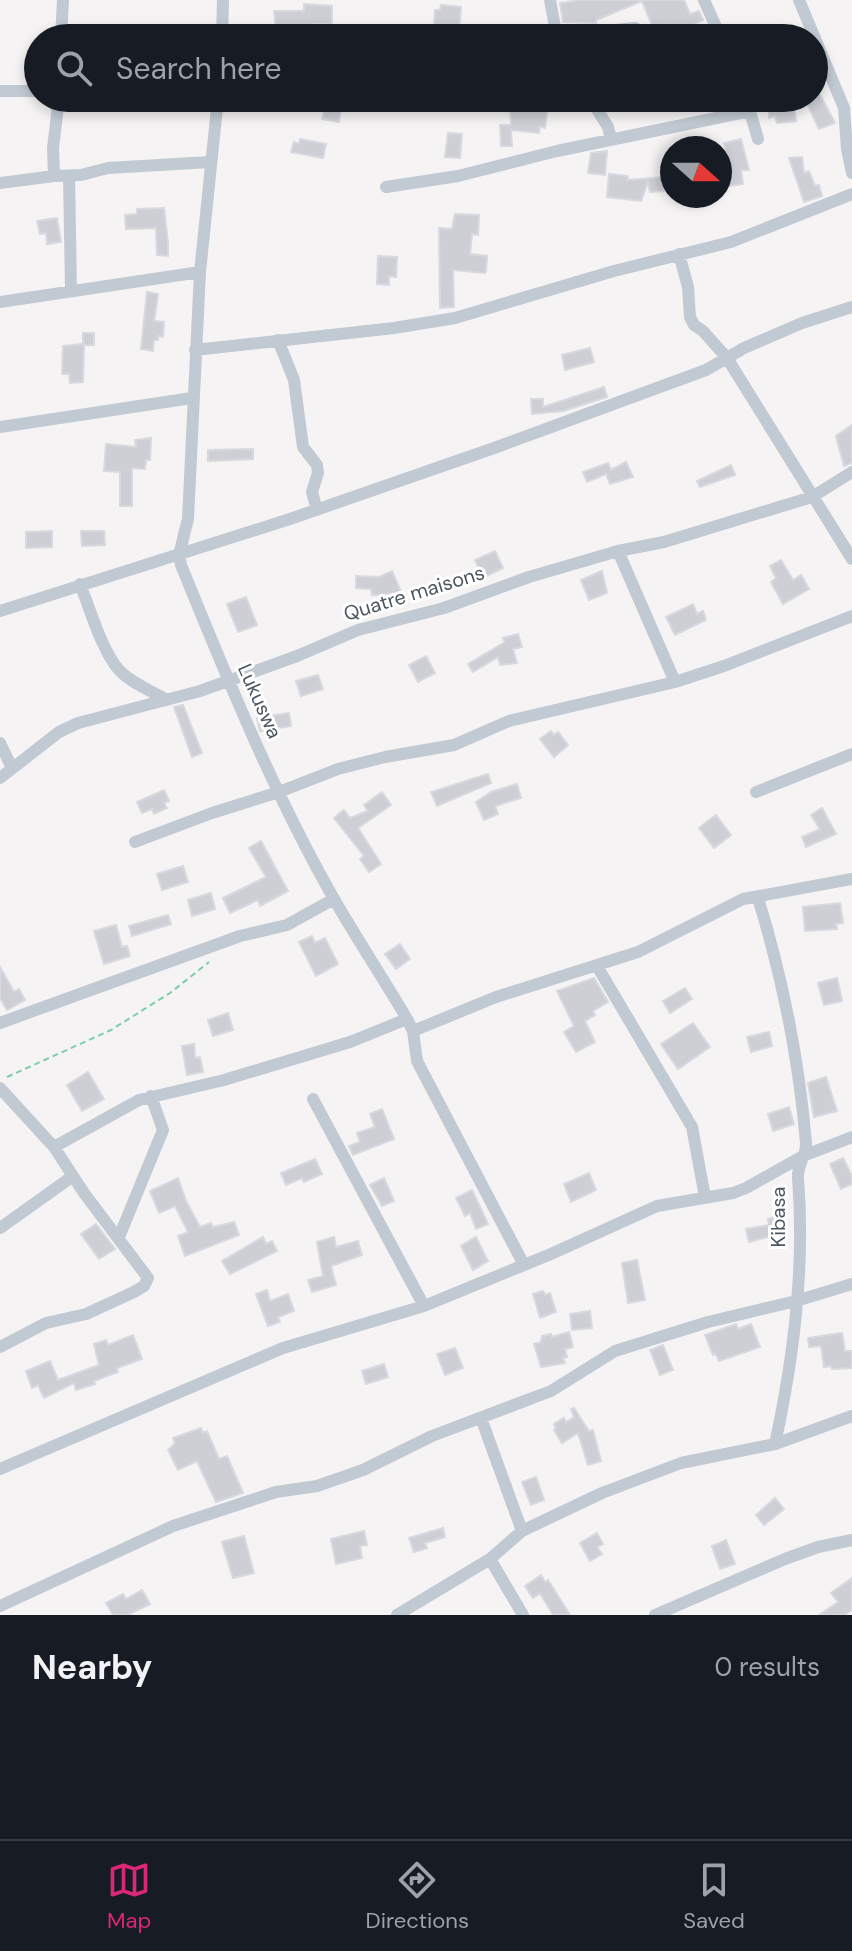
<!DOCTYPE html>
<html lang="en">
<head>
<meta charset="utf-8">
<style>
  body { margin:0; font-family:"DM Sans",sans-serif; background:#20242c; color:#f1f3f6 }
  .compass { position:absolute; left:660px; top:136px; width:72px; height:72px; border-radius:50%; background:#171b24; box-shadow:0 4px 12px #0003; rotate:111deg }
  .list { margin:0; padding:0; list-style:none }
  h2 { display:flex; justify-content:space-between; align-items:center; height:104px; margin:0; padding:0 32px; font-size:34px }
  h2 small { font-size:26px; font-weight:400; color:#9ea1a6 }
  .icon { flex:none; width:44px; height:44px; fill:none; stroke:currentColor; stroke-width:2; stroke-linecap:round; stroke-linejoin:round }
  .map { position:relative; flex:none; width:852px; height:1615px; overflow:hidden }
  .search { position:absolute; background:#171b24; box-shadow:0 4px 12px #0003; left:24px; right:24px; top:24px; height:88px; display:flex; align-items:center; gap:20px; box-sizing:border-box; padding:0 28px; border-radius:44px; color:#9ea1a6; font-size:30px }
  .sheet { height:224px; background:#171b24 }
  nav { display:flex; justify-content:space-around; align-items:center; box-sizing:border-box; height:112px; border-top:2px solid #363941; background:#171b24; font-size:22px; color:#9ea1a6 }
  nav a { display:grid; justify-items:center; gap:4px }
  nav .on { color:#db2777 }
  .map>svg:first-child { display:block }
</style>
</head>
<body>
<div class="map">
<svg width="852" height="1615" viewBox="0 0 852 1615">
  <rect width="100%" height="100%" fill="#f5f3f3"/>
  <path fill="#cdcfd5" stroke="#d7d9de" stroke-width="2" d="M580,0H684L690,14L699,11L703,20L684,29L688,38H674L667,24L654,30L642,1L596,20V23L563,22L560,3Z
    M304,4L332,6V24H314V31H285V28L276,29L274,11H304Z
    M441,5L461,7L459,34L439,32V26L434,25L435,10H440Z
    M819,93L835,123L819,129L805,99L814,98V95Z
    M327,98H342L339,122L322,119Z
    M769,98H793L796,121L777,123L775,116L769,118Z
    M526,103L548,106L545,128L540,126L539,133L511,130L512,146H501L500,125H511L510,107L526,106Z
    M448,133L462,134L460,158L445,157Z
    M300,139L326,144L323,158L291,152L294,142L299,144Z
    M741,139L749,170H741L743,184L729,186L726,164H729L724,143Z
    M607,151L605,175L588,173L591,153Z
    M802,157L804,173L809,171L815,186L819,185L822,196L804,202L789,158Z
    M609,174L628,176L627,180L664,177V191L650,192L648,182L641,201L607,197Z
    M164,208L168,243V256L157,255L156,228L126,229L125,215L137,214V209Z
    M455,214L479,215L478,235L472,234L470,254L487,256L486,271L485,273L453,270L454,307L440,308L439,228L452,229Z
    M57,218L61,242L47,244L46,233L40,234L37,221Z
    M378,256L397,257L396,277L389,276V285L377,284Z
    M147,292L158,294L154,321L164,322L163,337L158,336V340H154L153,351L141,349Z
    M83,333H94V345H84L83,382L70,383L69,374H62L63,346L83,344Z
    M590,348L594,362L565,370L562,355Z
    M604,387L607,397L563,411L532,414L531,399H543V407Z
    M852,425V463L844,466L836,436Z
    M151,438L150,460H146L145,469L132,468V506H120V472L104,471L106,444L136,447L135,440Z
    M253,449V459L208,461V450Z
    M626,462L633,477L610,484L606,474L587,482L583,472L608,463L611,470Z
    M731,465L735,475L700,487L697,481Z
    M52,531V547L26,548V532Z
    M81,531H104L105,545L82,546Z
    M495,551L503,568L483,578L475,560Z
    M781,560L793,580L801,575L809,589L783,604L771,582L776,578L770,566Z
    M392,571L402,594L372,595L371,589L356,588V576L379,577Z
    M602,571L607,593L589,600L581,580Z
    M246,597L257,625L238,632L227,604Z
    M693,604L697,614L703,611L706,620L675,635L666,617Z
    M518,634L522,647L513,649L517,663L500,665L498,657L473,672L468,664L505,642L503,638Z
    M426,656L435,673L418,682L409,665Z
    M318,675L323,689L301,696L296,681Z
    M183,705L202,753L192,757L174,707Z
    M289,713L291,726L260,731L257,718Z
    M551,731L554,735L558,732L568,745L554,757L540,739Z
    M488,774L491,783L437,806L431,792Z
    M517,784L521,798L495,806L498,814L484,820L476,802L491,792Z
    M164,790L169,801L164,803L167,808L154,814L152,809L142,813L137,802Z
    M382,792L391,805L358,828L381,864L369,872L360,859L364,856L334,818L344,810L350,818L368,811L364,805Z
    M822,808L836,834L806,847L802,837L820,829L811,815Z
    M716,815L731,835L714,848L699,828Z
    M261,841L288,891L260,906L258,900L230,913L223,898L266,877L249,848Z
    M183,866L188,882L162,890L157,874Z
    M211,893L215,909L192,916L188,900Z
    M840,903L843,923L836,924L837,929L805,931L803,907Z
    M168,915L171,924L132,936L129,926Z
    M116,925L122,947L127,946L130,956L104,964L94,931Z
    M312,936L315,943L325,938L338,964L316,976L299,942Z
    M400,944L410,959L396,969L385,954Z
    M0,967L14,992L19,989L25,1000L7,1010L0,998Z
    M594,978L608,1002L593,1011L595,1015L585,1021L595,1042L576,1052L564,1032L574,1026L557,991Z
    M837,978L842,1001L824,1005L818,983Z
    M685,988L692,999L670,1013L663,1001Z
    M228,1013L233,1030L213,1036L208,1020Z
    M693,1023L710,1047L678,1069L661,1044Z
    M769,1032L772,1046L751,1052L747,1037Z
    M194,1044L195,1058L200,1057L203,1072L187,1075L182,1046Z
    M88,1072L104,1099L82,1111L67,1085Z
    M826,1077L837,1111L814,1117L808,1083Z
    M789,1107L794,1124L773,1131L768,1114Z
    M382,1109L394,1139L353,1155L349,1146L360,1142L357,1133L375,1127L370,1114Z
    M843,1158L852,1176V1184L841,1189L830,1164Z
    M315,1159L322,1174L304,1182L302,1178L286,1185L281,1173Z
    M589,1173L596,1190L571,1202L564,1184Z
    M178,1178L186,1201L200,1227L211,1223L213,1227L234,1222L239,1235L185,1256L178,1236L188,1232L175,1206L159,1213L150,1191Z
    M384,1178L394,1201L382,1206L370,1185Z
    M472,1190L488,1224L476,1229L470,1213L465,1216L456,1198Z
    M778,1216L783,1233L749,1242L746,1229L769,1225L768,1219Z
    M96,1224L115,1249L99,1259L81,1234Z
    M263,1237L266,1244L272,1241L277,1251L230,1274L222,1261Z
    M334,1237L336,1247L358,1241L362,1255L331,1266L336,1285L312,1292L308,1280L323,1276L317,1242Z
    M476,1237L488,1261L473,1270L461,1246Z
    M637,1260L645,1300L628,1303L622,1263Z
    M267,1290L270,1301L288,1294L294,1311L278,1317L280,1322L268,1326L256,1294Z
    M543,1291L545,1295L550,1293L556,1312L540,1318L533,1294Z
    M590,1311L592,1328L572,1330L570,1314Z
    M736,1324L738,1329L751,1324L760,1347L719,1361L716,1354L713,1355L705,1335Z
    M569,1332L573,1347L565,1349L567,1357L563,1358L565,1363L541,1367L534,1344L541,1342L542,1336L551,1334L552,1337Z
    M842,1333L845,1351H852V1368L832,1369L831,1366L824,1367L821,1346L809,1347L808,1338Z
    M133,1335L142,1359L117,1368L118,1372L94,1381L95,1384L76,1390L74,1383L44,1398L38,1385L32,1388L26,1371L50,1361L58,1380L99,1365L94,1344L106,1340L108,1345Z
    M663,1345L673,1370L660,1375L650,1350Z
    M455,1348L463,1368L445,1375L437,1354Z
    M384,1364L388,1377L366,1384L362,1371Z
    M574,1408L589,1431L593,1430L601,1461L588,1465L578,1433L562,1443L554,1430L556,1428L554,1424L564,1418L566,1422L574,1417L571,1409Z
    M201,1428L203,1433L207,1431L219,1459L227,1456L243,1493L216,1502L197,1461L178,1470L168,1450L175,1443L173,1438Z
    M536,1477L544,1500L531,1505L522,1482Z
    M775,1498L784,1509L764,1525L756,1515Z
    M443,1528L445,1537L425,1543L427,1548L414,1552L409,1538Z
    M364,1531L367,1545L360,1546L362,1558L336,1564L331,1539Z
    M597,1533L603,1544L597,1547L602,1554L590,1561L580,1543Z
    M244,1536L254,1573L233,1578L222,1542Z
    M726,1540L735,1564L720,1569L712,1546Z
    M541,1575L545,1582L548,1580L570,1615H553L540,1593L533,1598L525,1586Z
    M852,1578V1610L844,1615H819L838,1602L831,1593Z
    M142,1590L150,1604L128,1615H113L106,1603L123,1594L126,1599Z"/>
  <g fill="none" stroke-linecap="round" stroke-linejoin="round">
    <path stroke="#7ad0a6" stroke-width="2" stroke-dasharray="6 4" stroke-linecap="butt" d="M7,1077L111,1030L170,993L209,962"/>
    <path stroke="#c1cad2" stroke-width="12" d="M550,0L557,38
      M704,0L721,38
      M799,0L844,108L847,149L852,173
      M61,38L63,0
      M222,38L223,0
      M537,38L635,28
      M0,91H38
      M59,98L53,148L54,176L81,175L108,168L210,162
      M218,98L200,272L188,519L179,555L181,565C227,678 273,792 334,899C357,939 383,978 407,1019L413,1031L417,1061L524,1265
      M590,98L608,127L611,139
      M746,98L758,139
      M69,176L71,290
      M0,183L54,176
      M386,187L458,176L557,151L750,111
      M679,254L688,287L690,317L694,325L703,331L727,358L852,559
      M0,302L200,272
      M278,340L294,380L303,447L317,465L318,473L312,492L317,510
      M195,350L394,328L455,318L614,271L731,242L852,194
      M0,427L192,398
      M618,551L675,682
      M80,584C90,609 102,651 119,670C131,683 152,691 167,700
      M0,611L290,519L497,447L706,370L744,348L802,323L852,307
      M0,743L12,768
      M0,778L59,732L78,723L200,691L297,656L358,630L444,608L529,577L618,551L664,542L812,497L852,472
      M756,792L852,754
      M135,842L212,813L279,792L338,769L385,757L454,745L509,721L675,682L724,666L852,616
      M758,898C782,976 799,1060 806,1143C807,1155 797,1165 798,1178C805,1266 794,1357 775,1444
      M597,966L692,1127L705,1197
      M0,1023L240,936L287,925L334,899
      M413,1031L496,997L638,952L743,899L852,879
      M0,1088L54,1147L84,1193L148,1278L144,1286L134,1292L86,1314L46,1323L0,1347
      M313,1099L424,1306
      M54,1147L139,1100L224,1080L350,1042L407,1019
      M0,1228L73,1176
      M119,1237L163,1130L151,1096
      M481,1418L522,1531
      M0,1469L283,1348L424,1306L551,1254L657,1206L733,1193L746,1188L803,1156L852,1137
      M490,1559L523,1615
      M0,1606L173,1526L276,1492L317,1486L363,1470L432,1436L551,1391L615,1351L708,1322L796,1301L852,1284
      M397,1615L490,1559L522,1531L602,1493L681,1463L775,1444L852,1416
      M655,1615L785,1559L818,1547L852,1540"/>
  </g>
  <g text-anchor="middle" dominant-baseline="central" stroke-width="6" stroke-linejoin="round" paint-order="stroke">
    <g font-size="20" fill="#4a5661" stroke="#fff">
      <text transform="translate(414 593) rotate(-17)">Quatre maisons</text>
      <text transform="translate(260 701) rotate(66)">Lukuswa</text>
      <text transform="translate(778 1217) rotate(-90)">Kibasa</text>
    </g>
  </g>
</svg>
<svg class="compass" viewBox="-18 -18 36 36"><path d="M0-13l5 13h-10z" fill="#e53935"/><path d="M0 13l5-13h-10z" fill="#9ea1a6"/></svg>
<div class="search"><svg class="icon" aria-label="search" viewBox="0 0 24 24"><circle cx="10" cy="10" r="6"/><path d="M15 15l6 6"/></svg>Search here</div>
</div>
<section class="sheet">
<h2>Nearby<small>0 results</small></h2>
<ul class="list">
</ul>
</section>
<nav>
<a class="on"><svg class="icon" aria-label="map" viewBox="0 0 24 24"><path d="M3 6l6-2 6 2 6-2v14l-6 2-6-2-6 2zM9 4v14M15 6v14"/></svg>Map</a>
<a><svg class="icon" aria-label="directions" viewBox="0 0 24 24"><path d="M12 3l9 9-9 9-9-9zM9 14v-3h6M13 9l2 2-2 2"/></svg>Directions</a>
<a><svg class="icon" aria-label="saved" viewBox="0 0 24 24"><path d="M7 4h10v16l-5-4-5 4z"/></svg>Saved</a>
</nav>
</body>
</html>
